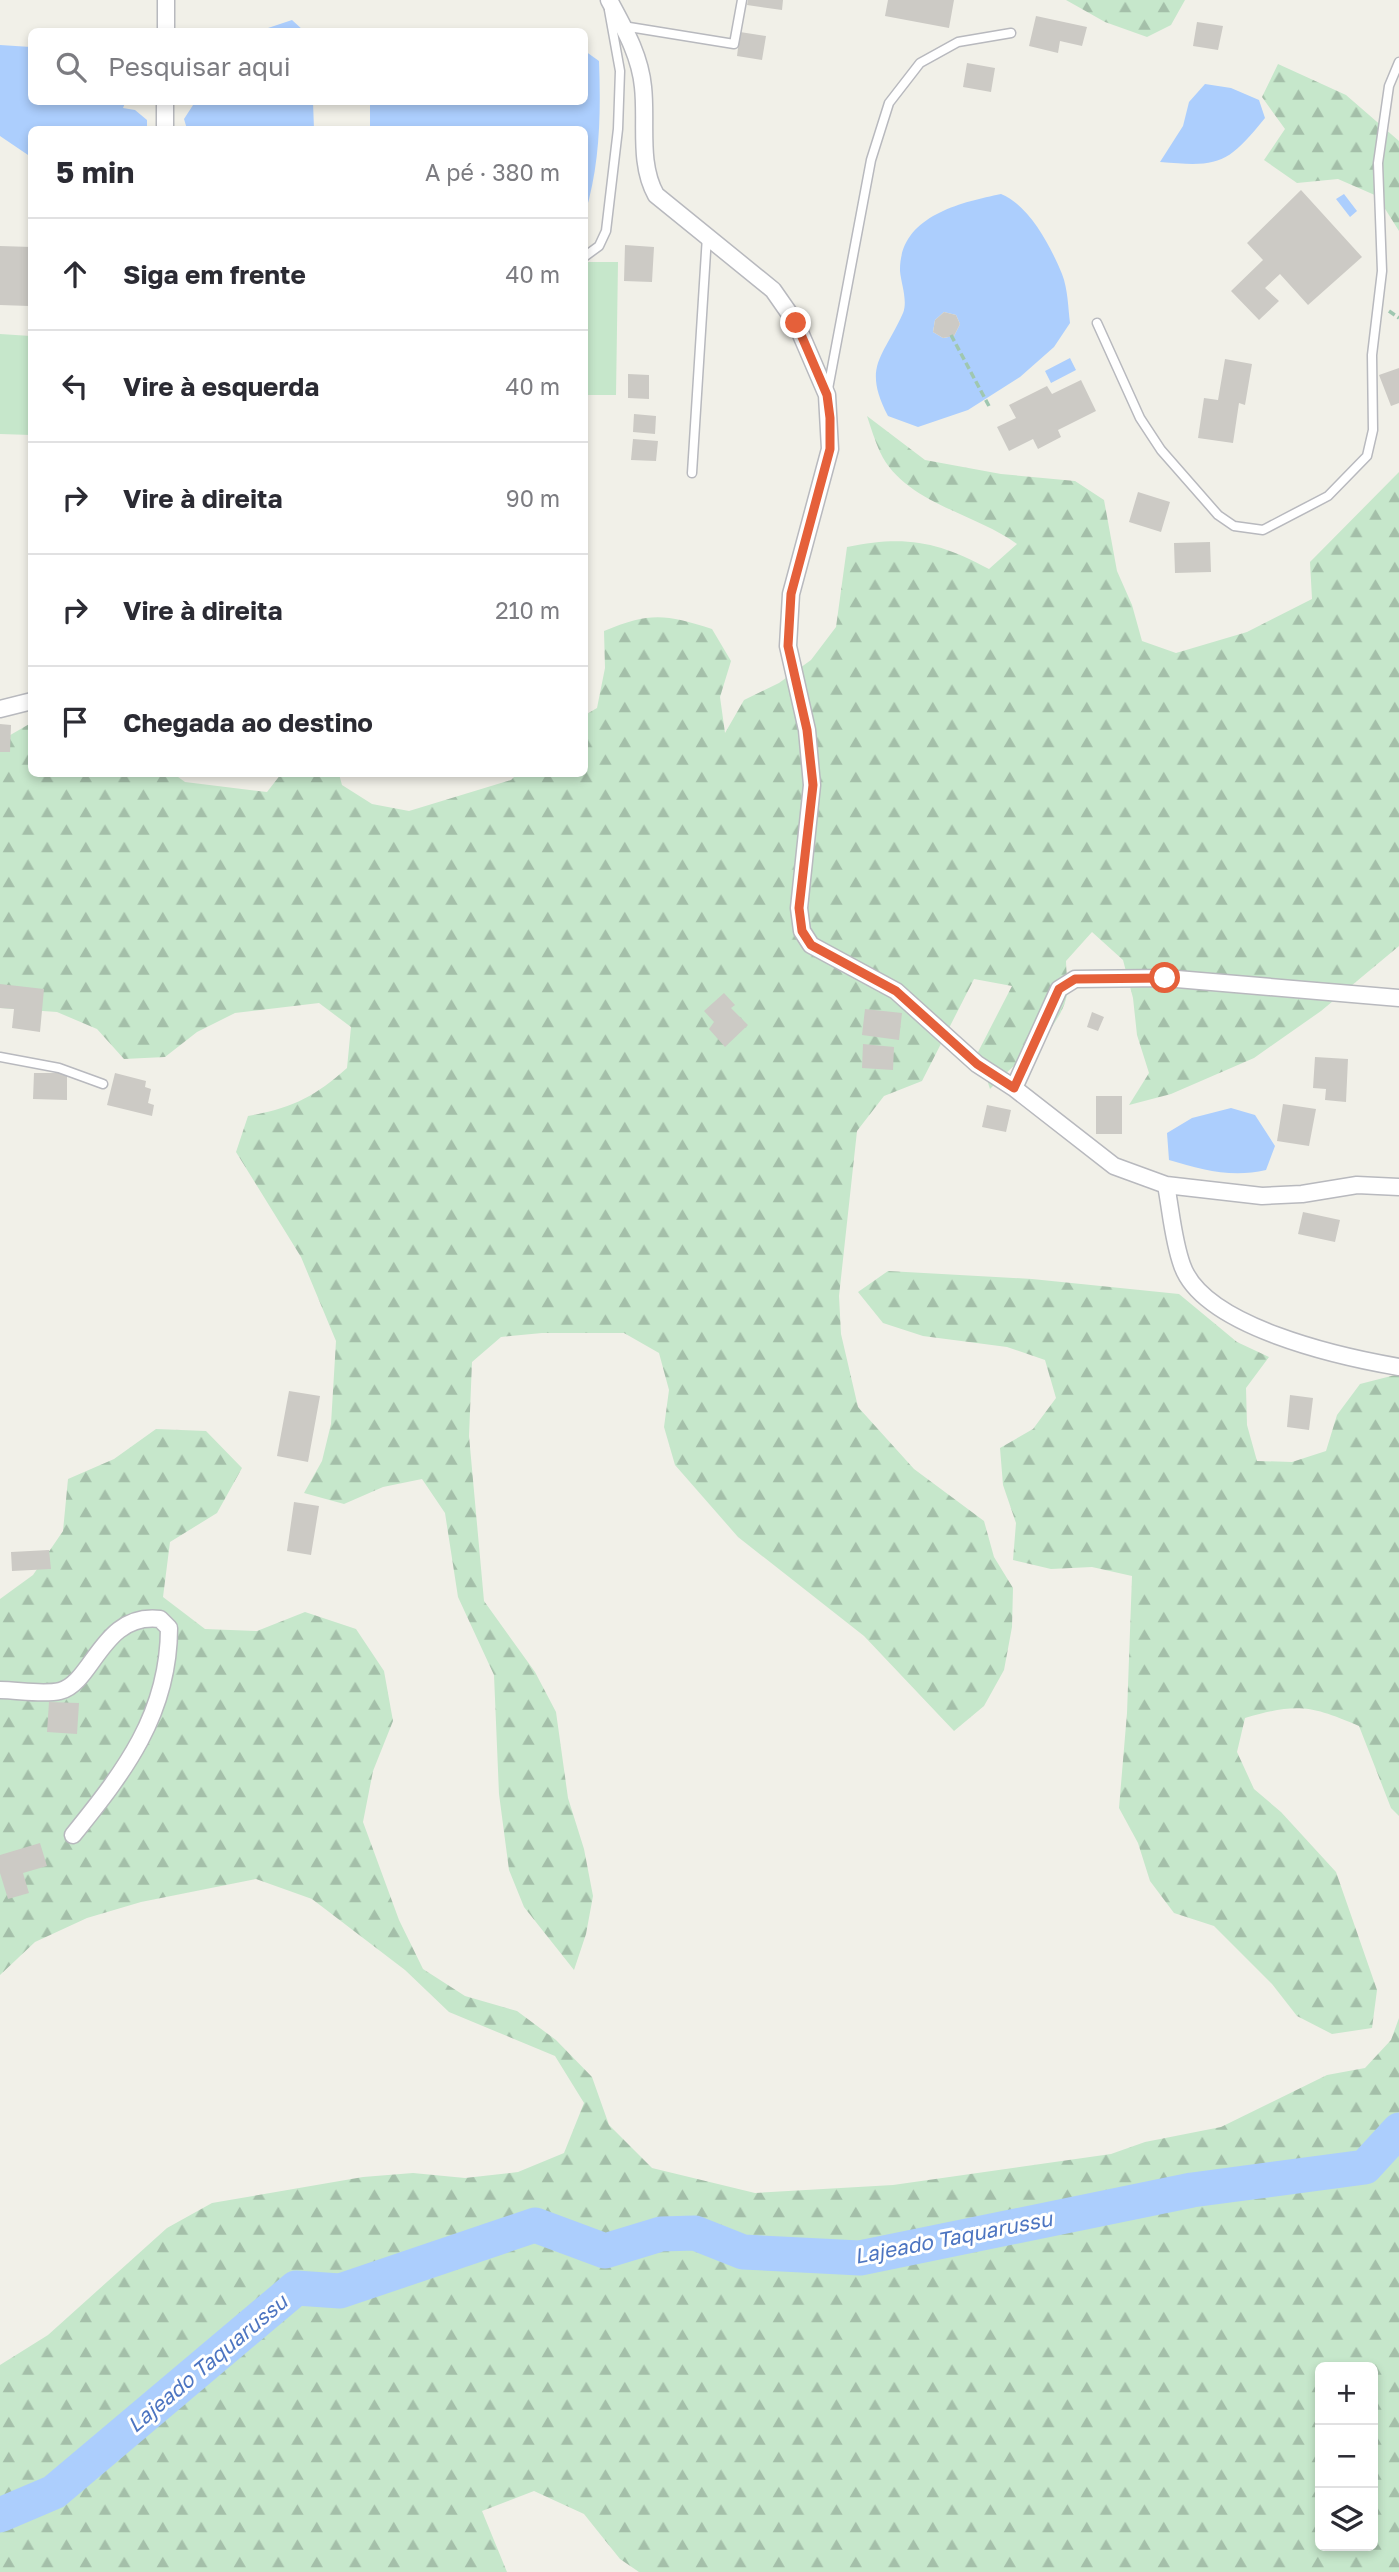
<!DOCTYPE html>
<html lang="pt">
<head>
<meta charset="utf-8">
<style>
  body { margin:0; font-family:"Golos Text",sans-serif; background:#f7f7f7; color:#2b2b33 }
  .controls { position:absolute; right:21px; bottom:21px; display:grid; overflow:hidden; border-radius:10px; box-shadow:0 4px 10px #0003 }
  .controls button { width:63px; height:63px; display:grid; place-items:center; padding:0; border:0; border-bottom:2px solid #e1e1e2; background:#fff; color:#2b2b33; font:35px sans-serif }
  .stop { position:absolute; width:21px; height:21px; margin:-16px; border:5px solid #e5603a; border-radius:50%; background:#fff }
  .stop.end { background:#e5603a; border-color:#fff; box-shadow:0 2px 7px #0008 }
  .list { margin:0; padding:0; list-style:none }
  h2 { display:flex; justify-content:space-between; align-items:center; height:91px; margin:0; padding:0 28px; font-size:30px }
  h2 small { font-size:23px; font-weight:400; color:#7c7c81 }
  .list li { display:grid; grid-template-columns:46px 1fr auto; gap:21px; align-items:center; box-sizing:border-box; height:112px; padding:0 28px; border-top:2px solid #e1e1e2 }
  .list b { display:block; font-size:26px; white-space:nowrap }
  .list em { font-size:23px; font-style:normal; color:#7c7c81 }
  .icon { flex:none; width:38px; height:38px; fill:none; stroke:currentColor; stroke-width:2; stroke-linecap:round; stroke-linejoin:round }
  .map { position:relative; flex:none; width:1399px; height:2572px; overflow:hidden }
  .search { position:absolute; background:#fff; box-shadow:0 4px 10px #0003; left:28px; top:28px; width:560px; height:77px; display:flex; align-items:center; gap:18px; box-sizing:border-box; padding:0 24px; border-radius:10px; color:#7c7c81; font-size:26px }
  .panel { position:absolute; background:#fff; box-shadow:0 4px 10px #0003; left:28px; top:126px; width:560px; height:651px; border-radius:10px }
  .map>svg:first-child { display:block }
</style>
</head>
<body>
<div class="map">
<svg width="1399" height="2572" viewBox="0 0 1399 2572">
  <defs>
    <pattern id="forest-firs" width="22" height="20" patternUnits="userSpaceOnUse" patternTransform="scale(1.75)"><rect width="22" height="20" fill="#c6e7cb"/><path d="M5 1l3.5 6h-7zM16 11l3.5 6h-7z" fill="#a4bfa9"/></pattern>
  </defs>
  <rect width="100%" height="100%" fill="#f1f0e8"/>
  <path fill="url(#forest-firs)" fill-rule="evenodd" d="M1031,0H1185L1171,25L1147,37L1105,22L1066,0Z
    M1278,64L1346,95L1399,141V231L1377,196L1338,179L1297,183L1264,160L1285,129L1262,97Z
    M867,416L925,460L1001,474L1075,481L1104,500L1117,571L1132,605L1142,641L1176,653L1247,632L1312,599L1310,562L1399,472V946L1321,1011L1254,1058L1171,1094L1129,1105L1149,1073L1137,1035L1133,998L1123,960L1092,932L1066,961C1066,972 1069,988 1066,999C1056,1035 1015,1062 990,1089L978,1052L1012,986L974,979L922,1081L884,1096L857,1131L839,1296L841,1334L858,1407L914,1469L984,1521L994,1557L1013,1588L1012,1627L1004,1670L984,1706L954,1731L864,1636L738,1537L675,1465L664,1427L669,1390L659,1353L624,1333H542L501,1337L472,1362L469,1436L484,1601L535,1672L556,1712L568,1798L584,1849L593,1896L586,1934L574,1970L524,1907L509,1870L499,1794L494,1675L458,1597L445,1513L422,1479L383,1487L344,1504L304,1493L322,1461L331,1424L336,1341L301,1257L236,1152L248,1116C293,1108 314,1097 347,1068L351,1027L319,1003L235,1013L197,1032L165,1057L124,1059L97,1029L57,1012L0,1008V741L31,723L32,774H174L185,782L267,792L281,774H339L342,785L372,804L409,811L511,780L517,774H584L585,715L597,708L605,668L604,631C650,612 665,614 712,629L731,661L720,697L725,733L744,700L779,683L811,660L836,627L847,547C904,535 938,541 989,569L1017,544C975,513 904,503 880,452C875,441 871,428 867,416Z
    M888,1271L1032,1279L1179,1294L1237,1342L1269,1357L1246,1388L1247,1425L1257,1461L1292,1462L1326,1451L1337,1415L1360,1384L1399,1374V1816L1391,1808L1359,1726C1310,1705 1297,1703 1245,1718L1237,1752L1254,1789L1281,1812L1336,1872L1377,1990L1372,2028L1332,2034L1297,2016L1272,1984L1214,1926L1174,1913L1150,1881L1138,1843L1119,1808L1127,1713L1132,1576L1092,1567L1051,1569L1013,1560L1016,1523L1003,1485L1000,1448L1033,1429L1056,1398L1045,1360L1007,1347L923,1336L883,1323L858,1292Z
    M156,1429L206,1431L242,1468L217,1513L170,1542L163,1597L205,1629L257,1631L305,1612L356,1629L384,1671L393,1721L373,1771L363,1822L399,1920L423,1969L465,1996L517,2011L556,2040L592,2077L609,2125L652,2168L755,2193L893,2185L1111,2154L1145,2142L1221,2127L1327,2075L1365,2068L1391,2040L1399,2018V2572H639L620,2559L584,2514L534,2491L482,2511L507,2572H0V2365L48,2335L167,2228L212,2203L363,2177L413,2173L465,2178L518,2172L564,2153L584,2103L555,2056L449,2012L405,1970L312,1899L256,1879L141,1902L87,1918L35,1942L0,1975V1599L33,1575L63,1531L68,1479L114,1459ZM1320,2367H1373V2546H1320Z"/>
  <path fill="#c6e7cb" d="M585,262H618L616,395H585Z
    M0,334L31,336V435L0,434Z"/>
  <path fill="#accefd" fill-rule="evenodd" d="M292,20L304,31H259Z
    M0,45L31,47L32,102H140L125,103L123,108L135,110L147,120V129L32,130L31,157L0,136Z
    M585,51L599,61C601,114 600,164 585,214L584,130L370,129V102H584Z
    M1205,84L1231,88L1259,100L1265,118C1227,165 1219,167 1160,162L1183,126L1189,102Z
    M195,102H313L314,129H187L184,119Z
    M1001,194C1029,205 1051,247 1062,274C1068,289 1068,308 1070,323L1054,347L1020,377L968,410L918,427L888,416C862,366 883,358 903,313C908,301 901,283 900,271C899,217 958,203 1001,194ZM944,312L956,315L960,324L954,336L943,338L933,332L935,320Z
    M1344,194L1357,211L1350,217L1336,199Z
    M1070,358L1076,370L1051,383L1045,371Z
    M1231,1108L1255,1115L1275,1146L1266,1170C1232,1178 1202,1170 1169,1160L1167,1133L1192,1118Z"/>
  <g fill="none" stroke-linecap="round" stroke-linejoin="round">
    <path stroke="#accefd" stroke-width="35" d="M0,2515L54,2492L296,2288L340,2291L535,2225L605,2251L661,2234L695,2233L743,2252L860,2258L1192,2190L1365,2167L1399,2130"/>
  </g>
  <path fill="#cccac5" d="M748,0H783L782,10L747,5Z
    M888,0H954L949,28L885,16Z
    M1036,16L1087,27L1082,46L1060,41L1058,53L1029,46Z
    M1197,22L1223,26L1218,50L1193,46Z
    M740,32L766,36L762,60L737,56Z
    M967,63L995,68L991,92L963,87Z
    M1301,190L1362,257L1308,305L1280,274L1265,288L1279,301L1259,320L1231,291L1263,260L1247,243Z
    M625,245L654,247L652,282L624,281Z
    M0,246L32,247L29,306L0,305Z
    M944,312L956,315L960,324L954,336L943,338L933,332L935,320Z
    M1225,359L1252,364L1245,405L1239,403L1233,443L1198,438L1204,398L1218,400Z
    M1399,368V403L1391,406L1379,375Z
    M628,374L649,375V399L628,398Z
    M1081,380L1096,411L1058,430L1061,437L1038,449L1033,439L1009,451L997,427L1016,418L1009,405L1047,386L1052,394Z
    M634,414L656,416L655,434L633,432Z
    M633,439L658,441L656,461L631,460Z
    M1138,492L1170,502L1161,532L1129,522Z
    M1210,542L1211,572L1175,573L1174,543Z
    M0,724L11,725L10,752H0Z
    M0,984L44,989L40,1032L12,1028L14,1009L0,1008Z
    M724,993L735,1005L731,1008L748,1025L725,1047L709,1029L714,1022L704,1011Z
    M865,1009L902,1013L899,1040L862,1035Z
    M1092,1012L1104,1017L1098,1031L1087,1027Z
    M863,1044L894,1047L893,1070L862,1068Z
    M1315,1057L1348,1059L1346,1102L1325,1100L1326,1089L1313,1088Z
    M34,1073H67V1100L33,1099Z
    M115,1073L146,1081L145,1087L151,1089L148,1103L154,1105L152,1116L107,1105Z
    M1096,1096H1122V1134H1096Z
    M1283,1104L1316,1109L1309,1146L1277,1141Z
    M987,1105L1011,1110L1006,1132L982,1127Z
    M1303,1212L1340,1220L1335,1242L1298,1234Z
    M289,1391L320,1396L308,1462L277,1456Z
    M1290,1395L1313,1398L1309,1430L1287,1427Z
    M294,1502L319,1506L311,1555L287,1551Z
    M49,1550L51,1569L12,1571L11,1552Z
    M49,1702L79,1703L77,1734L47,1732Z
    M40,1843L47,1866L23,1873L29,1893L8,1899L0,1873V1855Z"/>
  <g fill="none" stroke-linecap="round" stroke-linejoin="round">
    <defs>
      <path id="lane" d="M623,26L734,44L742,0
        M584,257L599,246L606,231L618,129L620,71L609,10
        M1097,323L1140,418L1161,450L1218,515L1234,526L1263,530L1328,496L1367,456L1373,430L1372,355L1382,271L1378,163L1389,86L1399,62
        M828,389L871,160L889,103L920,63L958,42L1011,33
        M692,473L707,236
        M0,1057L59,1068L103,1084"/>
      <path id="street" d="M609,0C624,28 640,55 643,87C647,122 638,163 656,195L773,290L796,323L827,395L830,449L791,594L788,646L807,730L812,785L799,908L802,931L811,945L896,991L977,1064L1014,1088L1114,1166L1166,1185L1262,1196L1302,1194L1357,1185L1399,1187
        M166,32V0
        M165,130V102
        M0,709L32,701
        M1014,1088L1059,989L1075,979L1165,978L1399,998
        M1166,1185C1171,1211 1173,1240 1182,1265C1203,1327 1341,1357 1399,1367
        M0,1690C18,1690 42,1695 60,1691C93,1683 102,1612 160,1619L169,1628C169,1714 124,1772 73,1835"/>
    </defs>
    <use href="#lane" stroke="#b8b9be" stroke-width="11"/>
    <use href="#street" stroke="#b8b9be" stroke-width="19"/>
    <path stroke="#9fc7b0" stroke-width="3.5" stroke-dasharray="7 3.5" stroke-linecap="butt" d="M1389,311L1399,318
      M951,335L989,406"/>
    <use href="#lane" stroke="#fff" stroke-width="8"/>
    <use href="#street" stroke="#fff" stroke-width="16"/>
  </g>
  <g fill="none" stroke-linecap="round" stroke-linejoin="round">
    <path stroke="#e5603a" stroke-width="9" d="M796,323L827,395L830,418V449L791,594L788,646L807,730L813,785L799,908L802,931L811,945L896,991L977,1064L1014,1088L1059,989L1075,979L1165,978"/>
  </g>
  <g text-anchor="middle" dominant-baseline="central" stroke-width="6" stroke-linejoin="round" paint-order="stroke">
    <g font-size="21" font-style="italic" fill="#4d75c1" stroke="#fff">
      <text transform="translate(953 2237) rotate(-11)">Lajeado Taquarussu</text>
      <text transform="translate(207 2363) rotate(-40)">Lajeado Taquarussu</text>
    </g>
  </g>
</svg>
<div class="controls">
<button>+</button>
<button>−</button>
<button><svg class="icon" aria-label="layers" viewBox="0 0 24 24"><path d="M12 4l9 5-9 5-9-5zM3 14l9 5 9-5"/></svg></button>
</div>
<div class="stop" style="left:1165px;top:978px"></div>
<div class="stop end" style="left:796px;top:323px"></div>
<div class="search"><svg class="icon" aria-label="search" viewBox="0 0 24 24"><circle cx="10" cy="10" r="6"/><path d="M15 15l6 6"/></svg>Pesquisar aqui</div>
<section class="panel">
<h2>5 min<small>A pé · 380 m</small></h2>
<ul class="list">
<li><svg class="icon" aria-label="ahead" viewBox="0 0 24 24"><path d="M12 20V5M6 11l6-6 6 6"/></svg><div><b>Siga em frente</b></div><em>40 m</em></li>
<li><svg class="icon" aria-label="left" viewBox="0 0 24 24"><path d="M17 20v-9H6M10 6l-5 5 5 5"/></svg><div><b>Vire à esquerda</b></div><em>40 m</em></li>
<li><svg class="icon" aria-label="right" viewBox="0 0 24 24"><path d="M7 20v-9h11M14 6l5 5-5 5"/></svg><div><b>Vire à direita</b></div><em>90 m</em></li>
<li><svg class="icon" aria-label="right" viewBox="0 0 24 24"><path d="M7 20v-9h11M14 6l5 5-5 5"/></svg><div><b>Vire à direita</b></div><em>210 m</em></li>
<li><svg class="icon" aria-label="arrive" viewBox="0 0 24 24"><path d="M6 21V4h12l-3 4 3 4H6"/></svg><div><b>Chegada ao destino</b></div></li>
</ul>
</section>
</div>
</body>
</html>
